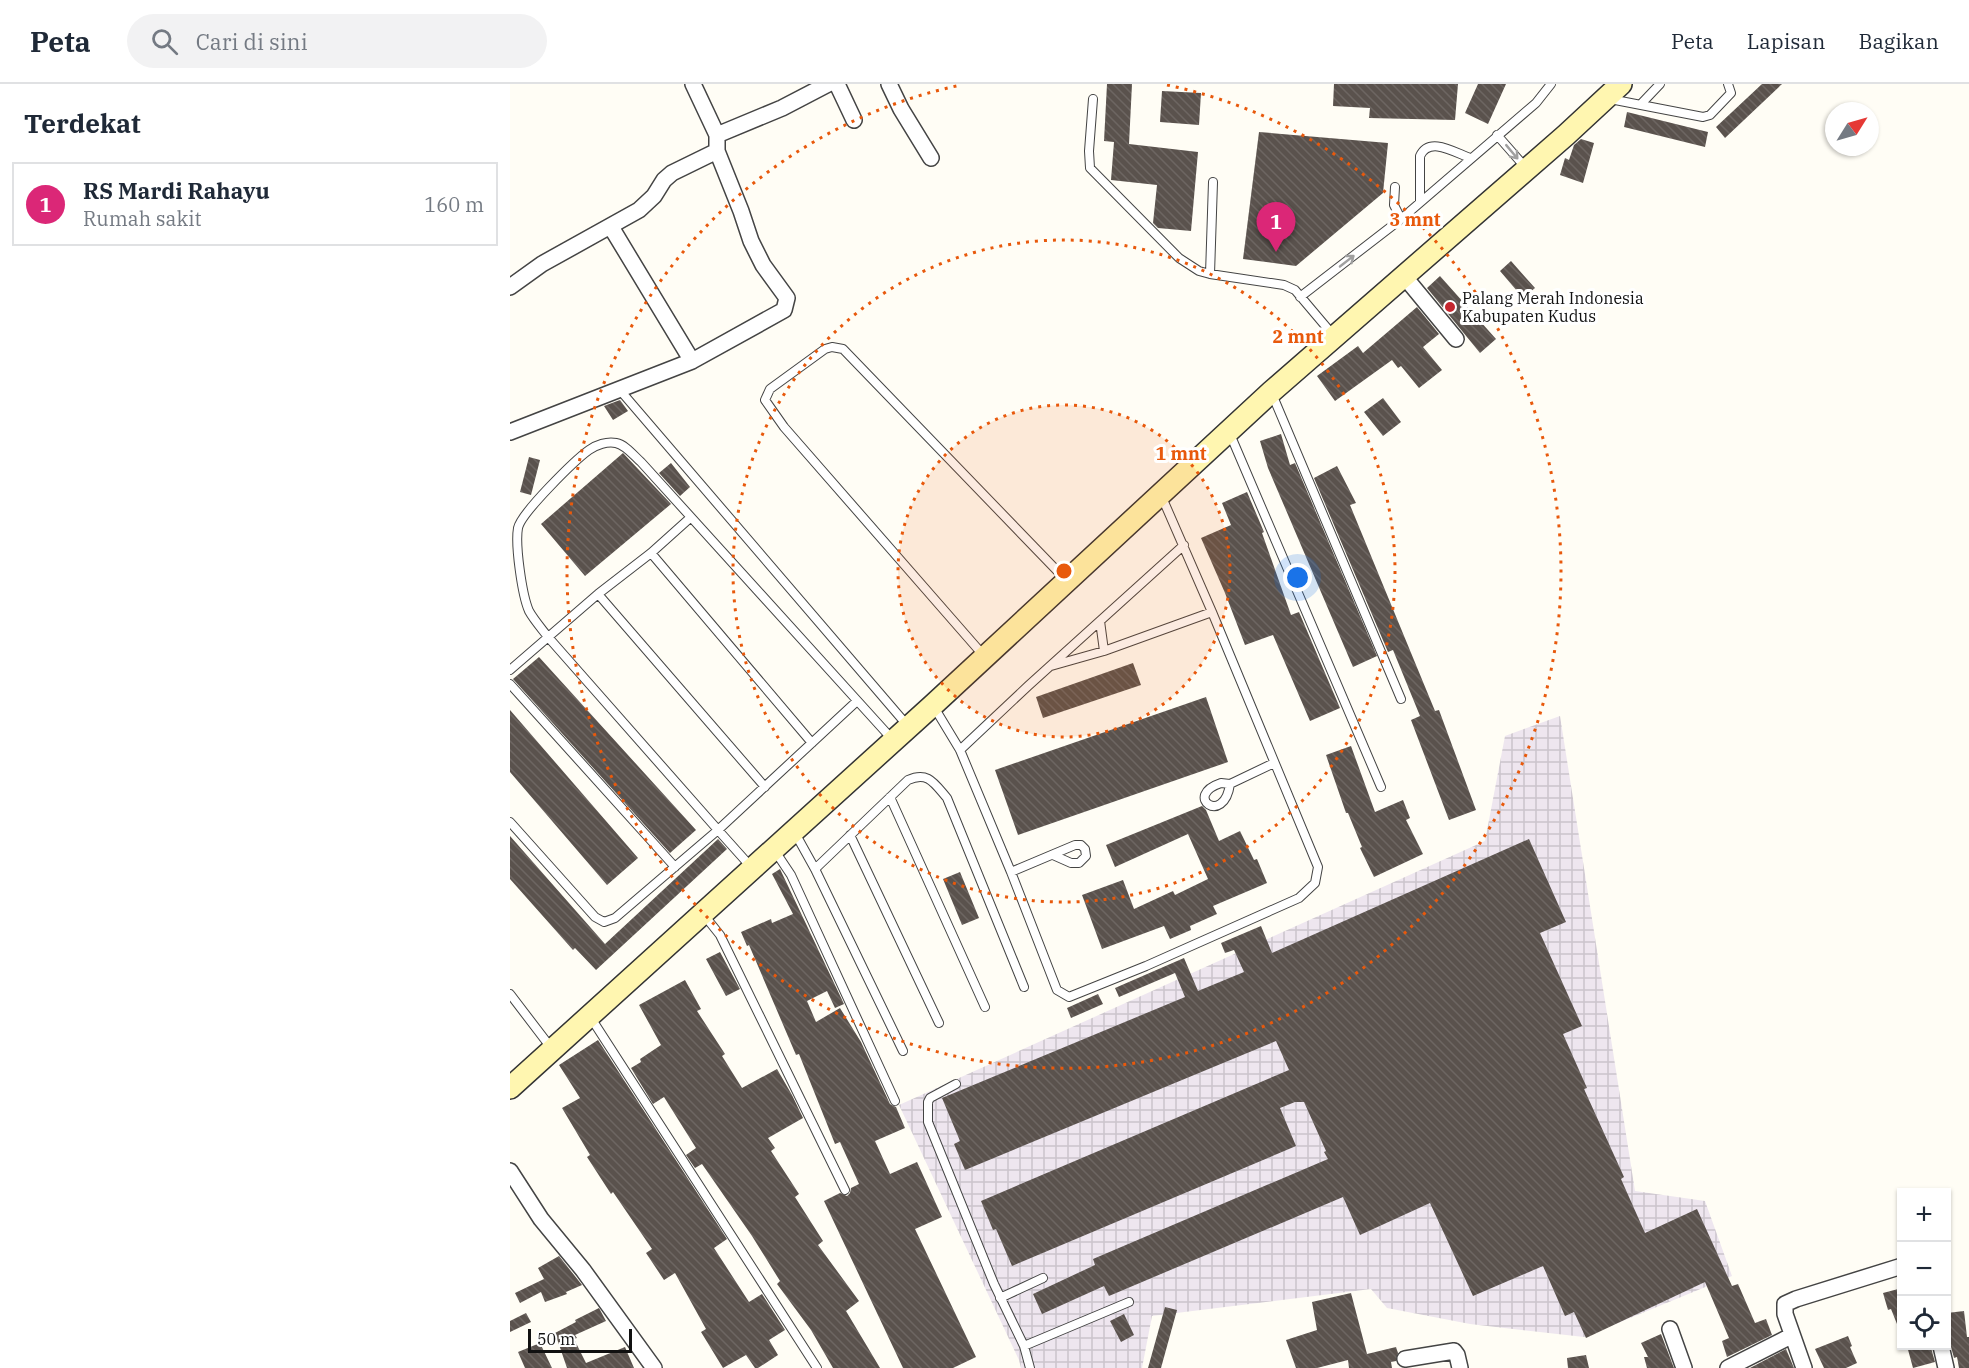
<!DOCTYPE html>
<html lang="id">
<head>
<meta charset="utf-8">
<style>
  body { margin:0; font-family:"IBM Plex Serif",serif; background:#f2f2f3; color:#1f2937 }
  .controls { position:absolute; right:18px; bottom:18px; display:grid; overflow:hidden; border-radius:0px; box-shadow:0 2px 4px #0004 }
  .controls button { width:54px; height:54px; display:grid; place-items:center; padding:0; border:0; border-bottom:2px solid #e0e1e3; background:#fff; color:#1f2937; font:30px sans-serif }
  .compass { position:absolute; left:1315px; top:18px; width:54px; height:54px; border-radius:50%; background:#fff; box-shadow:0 2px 4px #0004; rotate:53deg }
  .scale { position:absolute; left:18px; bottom:15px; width:104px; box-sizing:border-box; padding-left:6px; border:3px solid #111; border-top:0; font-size:16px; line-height:21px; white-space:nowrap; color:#111; -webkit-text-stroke:4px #fff; paint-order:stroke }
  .you { position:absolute; left:788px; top:494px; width:21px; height:21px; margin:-15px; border:4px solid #fff; border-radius:50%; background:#1a73e8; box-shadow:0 0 0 9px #1a73e833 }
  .badge { display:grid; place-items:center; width:39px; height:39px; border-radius:50%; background:#db2777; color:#fff; font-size:20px; font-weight:700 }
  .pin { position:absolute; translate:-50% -50px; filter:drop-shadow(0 2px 3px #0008) }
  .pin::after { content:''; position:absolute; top:32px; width:21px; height:18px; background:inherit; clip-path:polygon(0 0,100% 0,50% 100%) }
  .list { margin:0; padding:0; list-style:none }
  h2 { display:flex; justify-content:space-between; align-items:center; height:78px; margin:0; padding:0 24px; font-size:26px }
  h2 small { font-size:20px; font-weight:400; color:#747a83 }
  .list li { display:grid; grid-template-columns:39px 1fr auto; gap:18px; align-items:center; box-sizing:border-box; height:84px; margin:0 12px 12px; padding:0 12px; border:2px solid #e0e1e3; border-radius:0px }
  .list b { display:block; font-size:22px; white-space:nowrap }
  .list p { margin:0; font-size:20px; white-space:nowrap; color:#747a83 }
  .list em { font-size:20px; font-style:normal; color:#747a83 }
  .icon { flex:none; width:33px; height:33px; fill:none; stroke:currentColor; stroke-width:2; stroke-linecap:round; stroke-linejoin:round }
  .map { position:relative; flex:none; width:1459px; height:1284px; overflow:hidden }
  header { display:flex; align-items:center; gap:36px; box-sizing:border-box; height:84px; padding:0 30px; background:#fff; border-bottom:2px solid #e0e1e3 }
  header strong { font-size:28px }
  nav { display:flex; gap:33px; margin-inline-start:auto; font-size:21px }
  .search { width:420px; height:54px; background:#f2f2f3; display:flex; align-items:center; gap:15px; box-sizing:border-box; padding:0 21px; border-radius:33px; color:#747a83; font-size:22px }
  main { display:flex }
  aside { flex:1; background:#fff }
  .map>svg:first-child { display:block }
</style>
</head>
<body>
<header>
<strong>Peta</strong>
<div class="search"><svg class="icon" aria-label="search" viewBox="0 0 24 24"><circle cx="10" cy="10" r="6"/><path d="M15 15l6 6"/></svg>Cari di sini</div>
<nav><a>Peta</a><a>Lapisan</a><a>Bagikan</a></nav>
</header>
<main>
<aside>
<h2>Terdekat<small></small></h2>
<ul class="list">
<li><span class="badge">1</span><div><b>RS Mardi Rahayu</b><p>Rumah sakit</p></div><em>160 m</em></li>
</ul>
</aside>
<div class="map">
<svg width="1459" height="1284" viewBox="0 0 1459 1284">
  <defs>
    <pattern id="industrial-grid" width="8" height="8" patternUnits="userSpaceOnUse" patternTransform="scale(1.5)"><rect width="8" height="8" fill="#eee6ef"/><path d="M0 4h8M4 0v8" fill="none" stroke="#cbc4cc"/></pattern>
    <pattern id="building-back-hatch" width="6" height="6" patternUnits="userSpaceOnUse" patternTransform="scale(1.5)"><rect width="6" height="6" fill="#5a524d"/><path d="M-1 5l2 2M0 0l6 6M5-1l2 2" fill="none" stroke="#6d6662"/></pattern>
  </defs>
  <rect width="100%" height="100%" fill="#fffdf5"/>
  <path fill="url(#industrial-grid)" d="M1050,632L1125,1107L1195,1117L1222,1192L1074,1253L960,1240L877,1224L861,1205L642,1232L632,1284H511L509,1276L389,1021L975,757L995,652Z"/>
  <path fill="url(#building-back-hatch)" d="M597,0H622L619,60L688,68L681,147L648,144L643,139L647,101L601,96L604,58L594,57Z
    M824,0H948L945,36L859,34L860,24L823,22Z
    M968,0H996L978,40L955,29Z
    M1252,0H1272L1215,54L1206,43Z
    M652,7L691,9L689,41L650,38Z
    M1117,28L1198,48L1195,63L1114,43Z
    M749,48L878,59L873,109L786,182L733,175Z
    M1071,55L1084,59L1073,99L1050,91L1055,74L1059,76L1064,61Z
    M1001,177L1025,204L1013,214L990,187Z
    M930,192L986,255L970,269L917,204Z
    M907,223L929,250L913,263L932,286L909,304L891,282L888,284L882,276L825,317L807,292L848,262L853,269Z
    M873,314L891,338L873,352L854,328Z
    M110,316L118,327L103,336L94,322Z
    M771,350L780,381L785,379L867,572L843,583L758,384L750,357Z
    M113,369L161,420L75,492L31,440Z
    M19,373L30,376L21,411L10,408Z
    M161,379L180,403L170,412L149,389Z
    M827,382L846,419L840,421L925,627L929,626L966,726L939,736L901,636L910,632L883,566L878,568L804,394Z
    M737,408L754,448L752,449L781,531L789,528L830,624L800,637L763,551L735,561L715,509L691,454L721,441L712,419Z
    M29,573L186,746L160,769L3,595Z
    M623,579L631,601L533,634L526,613Z
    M696,613L718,678L508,751L485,686Z
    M0,626L128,774L97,801L0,688Z
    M841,662L865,728L893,716L900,734L896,736L913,770L864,793L850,764L852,763L838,729H836L816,671Z
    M692,722L696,726L709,757L730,747L744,776L747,775L757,799L703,822L707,830L680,842L681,846L660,855L654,842L592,865L572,811L613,796L624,825L663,807L665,811L698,795L678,750L605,783L596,761Z
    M0,752L95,860L208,755L217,765L86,886L65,864L63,866L0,795Z
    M1019,755L1056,838L1030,849L1072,942L1053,950L1077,1004L1074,1005L1114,1093L1111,1095L1135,1149L1187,1125L1222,1202L1228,1200L1245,1239L1256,1235L1262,1251L1217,1273L1212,1257L1219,1254L1195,1198L1076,1254L1064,1228L1055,1232L1033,1182L963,1212L920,1119L850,1151L833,1113L599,1212L594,1202L532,1230L523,1210L585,1181L583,1175L818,1075L814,1068L816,1067L794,1018H785L770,1024L786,1062L502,1182L486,1145L483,1146L471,1117L779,986L766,957L455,1086L444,1060L450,1057L432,1014L675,913L665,889L609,913L605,904L674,874L688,907L734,888L724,866L715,869L711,859L751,842L762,869Z
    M270,785L334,920L325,924L317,907L297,917L306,938L330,924L351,958L380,1020L386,1023L395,1044L365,1057L380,1090L407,1078L432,1133L405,1145L466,1273L443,1284H393L314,1117L330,1109L337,1112L340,1109L341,1104L349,1100L330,1058L325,1060L289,970L286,971L239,861L237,862L231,848L261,835L262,839L283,830L262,790Z
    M450,788L469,834L452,841L433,795Z
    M210,868L230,905L216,912L196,875Z
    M175,896L191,925L187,927L215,970L212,972L232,1004L267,985L282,1011L293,1034L258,1054L265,1064L261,1067L289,1110L285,1113L313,1157L308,1161L349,1217L336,1227L370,1284H323L301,1246L267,1200L270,1197L242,1152L192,1080L185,1084L176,1071L186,1064L154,1013L143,1020L121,984L131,978L130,975L151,961L129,921Z
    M588,910L593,920L561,934L557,924Z
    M88,956L217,1155L204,1164L239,1218L252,1210L275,1246L259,1256L268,1271L248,1284H245L236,1271L213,1284L191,1248L196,1245L165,1189L154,1196L136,1169L142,1165L103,1108L101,1110L77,1073L80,1071L52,1024L70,1014L49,981Z
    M49,1172L72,1201L56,1208L57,1210L35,1218L31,1208L10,1219L5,1209L34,1195L28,1184Z
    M1392,1204V1249L1391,1250L1381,1225L1378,1226L1373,1209Z
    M841,1209L857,1270L886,1263L888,1269L886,1277L881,1278L882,1284H839L838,1276L807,1284H786L776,1256L807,1246L802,1218Z
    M655,1223L667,1226L651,1284H638Z
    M89,1224L96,1237L65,1251L67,1254L64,1255L76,1279L115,1263L124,1284H57L45,1249L66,1238L65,1236Z
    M1454,1227L1457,1253H1459V1284H1449L1447,1273L1444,1274L1440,1259L1437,1229Z
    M16,1229L21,1238L0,1248V1237Z
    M614,1230L624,1251L611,1258L600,1237Z
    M1151,1250L1164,1284H1137L1134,1273H1138L1131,1259Z
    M1338,1252L1342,1262L1340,1263L1347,1279L1336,1284H1314L1305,1265Z
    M30,1259L42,1284H15L8,1268Z
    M1397,1262H1416L1417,1265L1421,1264L1425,1278L1403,1284Z
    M1276,1265L1284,1284H1240Z
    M1076,1271L1079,1284H1058L1057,1274Z"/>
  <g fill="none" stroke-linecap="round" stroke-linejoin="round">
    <defs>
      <path id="lane" d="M583,15L579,67L580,84L669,174L689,187L700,190L774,201L785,206L823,251
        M1100,15L1193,33L1200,31L1221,9L1218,0
        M1131,20L1150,0
        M987,51L1016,84
        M885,103L884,121L891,135
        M910,118V72C919,52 944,68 960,74
        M700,190L703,98
        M790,213L891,135L1026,19L1041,0
        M109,305L397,641
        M762,310L891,615
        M720,350L871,703
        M141,469L302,659
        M88,510L255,703
        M590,537L594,567
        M474,572L274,343L255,316L260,305L315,265L322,263L333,265L557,497
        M541,582L594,567L702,528
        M0,586L88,510L141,469L180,434
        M0,600L165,783
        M347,617L208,746L38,553C32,545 24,536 19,527C12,511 5,461 8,444C11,429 65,376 79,366C86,361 97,357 106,359C116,361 124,372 131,378L382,655
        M424,623L450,666L501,788L547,906L559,913L636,882L789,814L805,799L808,783L702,528L651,411
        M450,666L518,602L674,461
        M711,699L720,700C714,743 672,712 711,699Z
        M720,700L764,679
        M380,713L475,923
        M0,738L85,833L94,838L105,834L208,746L242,784
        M285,749L305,785L393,967
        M340,751L429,939
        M265,767L281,791L385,1017
        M305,785L398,696C418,687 424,699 437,714L514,903
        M501,788L565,761H571L575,765L576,772L569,779H561L543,771
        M194,831L210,851L335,1106
        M0,910L42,965
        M81,934L307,1284
        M446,1000L420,1014L418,1018V1038L484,1200L514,1262L520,1284
        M490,1214L533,1194
        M514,1262L619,1218"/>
      <path id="street" d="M327,0L344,36
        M379,0L391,25L421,74
        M207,51L272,24L318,0
        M101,143L182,277
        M894,192L946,255
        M0,203L32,180L129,126L144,112L154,96L162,89L207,67
        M0,348L182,277L274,226L277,214L253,181L241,157L231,127L207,67V51L183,0
        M0,1087L31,1135L73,1186L144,1284
        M1160,1245L1174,1284
        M1431,1262L1436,1284
        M895,1275L944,1267L947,1271L950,1284
        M1218,1284L1281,1252
        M1294,1284L1275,1230V1220L1286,1215L1392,1182"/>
      <path id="secondary" d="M0,1004L423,621L761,308L1056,51L1111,0"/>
    </defs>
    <use href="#lane" stroke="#444" stroke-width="10"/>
    <use href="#street" stroke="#444" stroke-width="18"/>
    <use href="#secondary" stroke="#333" stroke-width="24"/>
    <use href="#lane" stroke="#fff" stroke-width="8"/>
    <use href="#street" stroke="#fff" stroke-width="15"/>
    <use href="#secondary" stroke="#fff6b0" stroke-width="21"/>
  </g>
  <defs><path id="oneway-shaft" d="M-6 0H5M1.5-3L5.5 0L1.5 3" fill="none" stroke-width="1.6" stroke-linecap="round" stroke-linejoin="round" transform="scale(1.5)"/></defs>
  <g stroke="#a0a0a0">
    <use href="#oneway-shaft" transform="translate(1002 68) rotate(50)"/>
    <use href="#oneway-shaft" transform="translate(837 177) rotate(-38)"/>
  </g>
  <circle cx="554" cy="487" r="166" fill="#e8590c" fill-opacity=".12"/>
  <g fill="none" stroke="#e8590c" stroke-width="3" stroke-dasharray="3 6">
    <circle cx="554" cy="487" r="166"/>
    <circle cx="554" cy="487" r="331"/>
    <path d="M657 1A497 497 0 1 1 451 1"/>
  </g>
  <circle fill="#c4262e" stroke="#fff" stroke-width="2" cx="940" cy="223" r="6"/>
  <g text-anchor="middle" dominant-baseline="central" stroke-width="6" stroke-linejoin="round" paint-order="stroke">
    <g font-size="16" fill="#111" stroke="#fff" text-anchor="start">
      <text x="952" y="214">Palang Merah Indonesia<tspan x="952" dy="18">Kabupaten Kudus</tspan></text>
    </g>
  </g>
  <circle cx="554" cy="487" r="9" fill="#e8590c" stroke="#fff" stroke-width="3"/>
  <g font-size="18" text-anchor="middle" font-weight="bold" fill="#e8590c" stroke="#fff" stroke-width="6" stroke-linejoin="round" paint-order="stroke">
    <text x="905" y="142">3 mnt</text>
    <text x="788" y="259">2 mnt</text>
    <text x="671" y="376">1 mnt</text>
  </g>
</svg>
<div class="controls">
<button>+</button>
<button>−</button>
<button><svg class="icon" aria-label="locate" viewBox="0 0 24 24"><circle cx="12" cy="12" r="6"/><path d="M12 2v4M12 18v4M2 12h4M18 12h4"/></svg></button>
</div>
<svg class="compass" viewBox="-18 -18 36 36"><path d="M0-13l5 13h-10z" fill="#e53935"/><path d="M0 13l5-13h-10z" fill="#747a83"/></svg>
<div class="scale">50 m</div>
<div class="you"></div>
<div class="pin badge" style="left:766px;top:168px">1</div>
</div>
</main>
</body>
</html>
